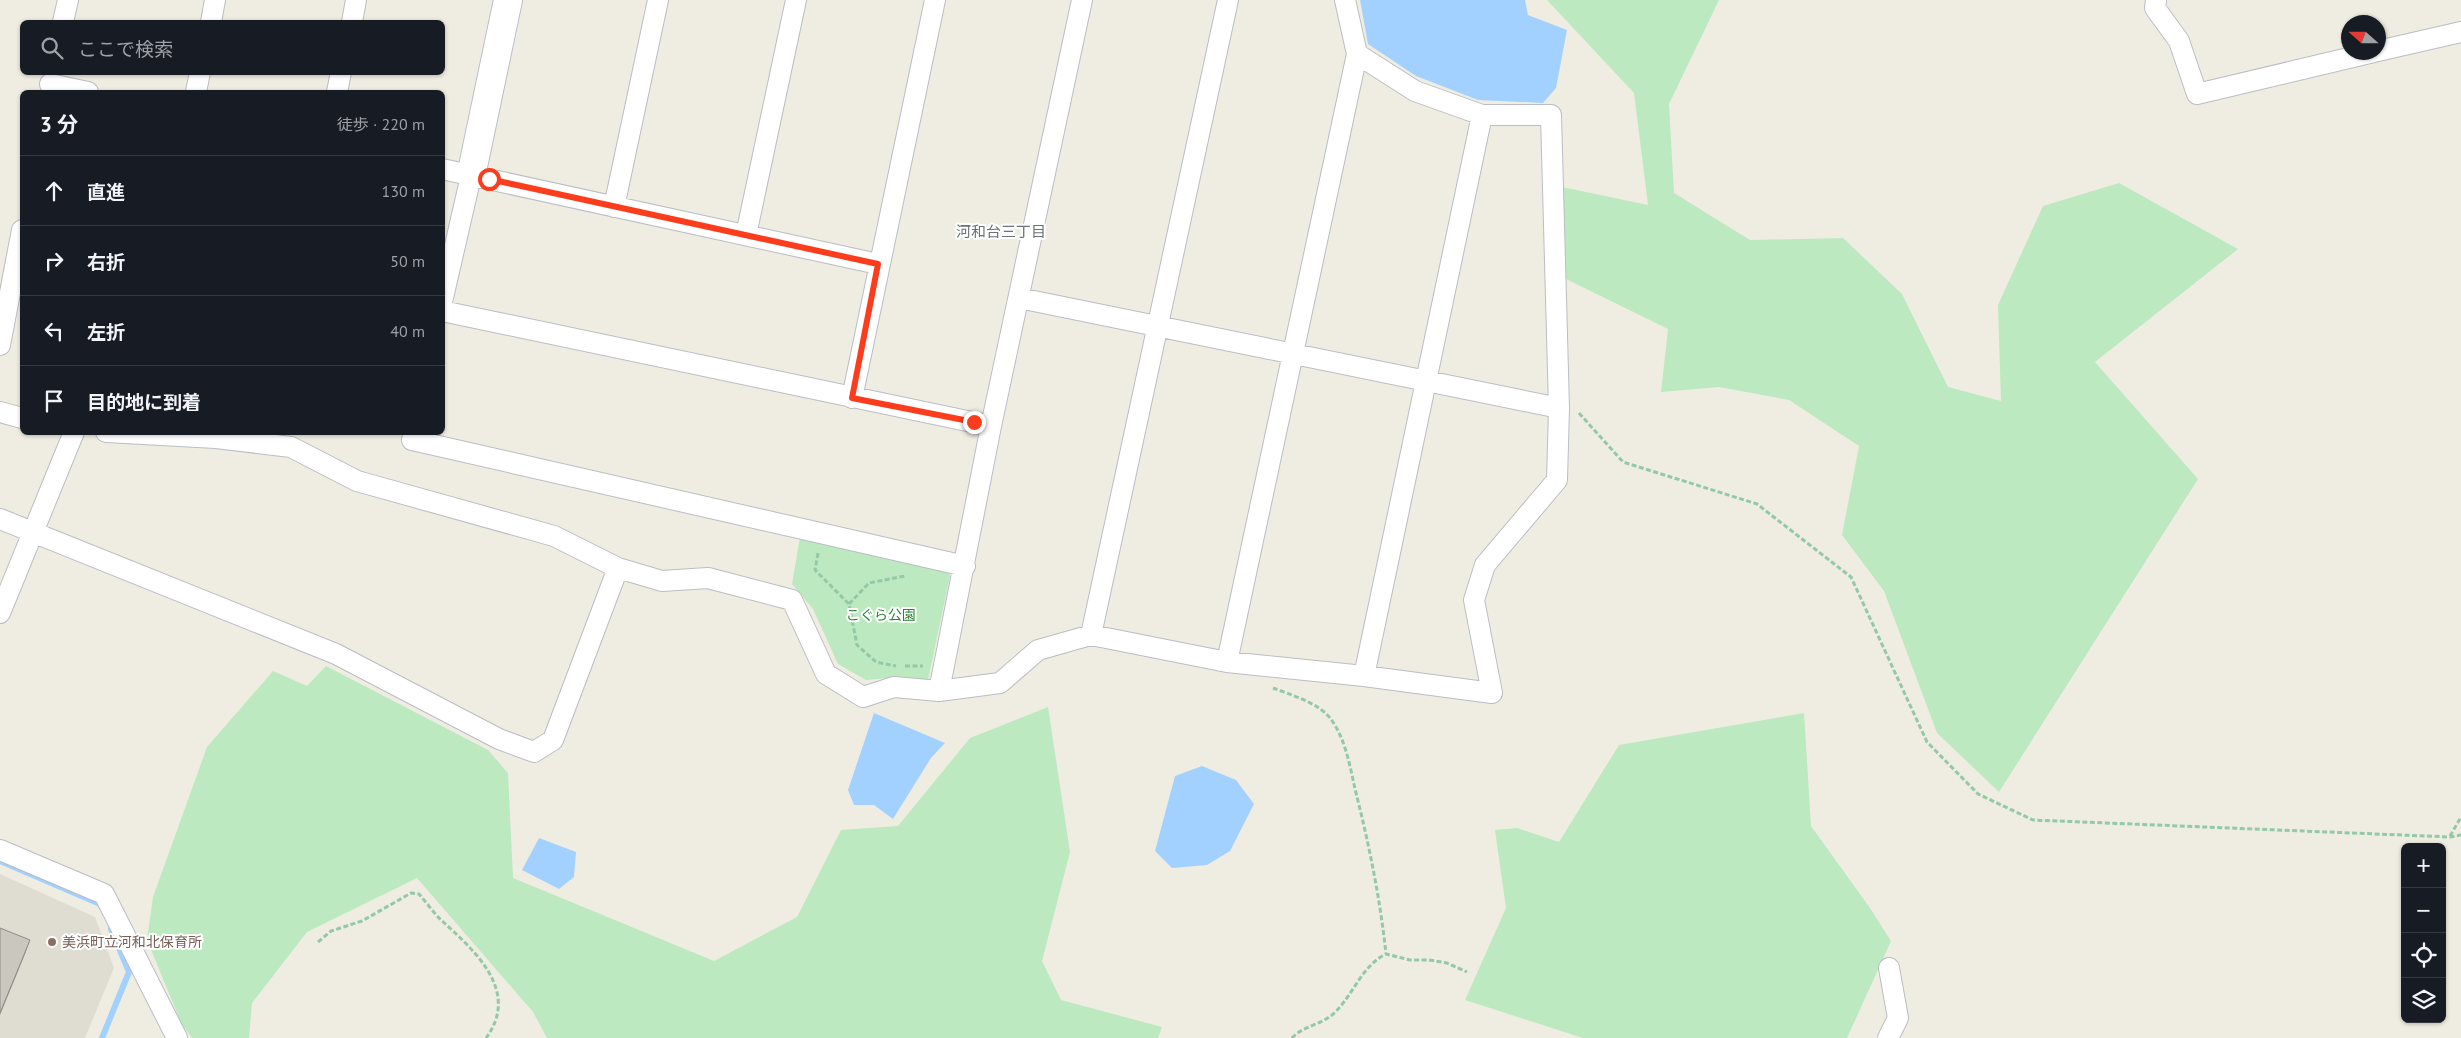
<!DOCTYPE html>
<html lang="ja">
<head>
<meta charset="utf-8">
<style>
  body { margin:0; font-family:"PT Sans","Noto Sans JP",sans-serif; background:#242831; color:#f1f3f6 }
  .controls { position:absolute; right:15px; bottom:15px; display:grid; overflow:hidden; border-radius:8px; box-shadow:0 1px 4px #0004 }
  .controls button { width:45px; height:45px; display:grid; place-items:center; padding:0; border:0; border-bottom:1px solid #363941; background:#171b24; color:#f1f3f6; font:25px sans-serif }
  .compass { position:absolute; left:2341px; top:15px; width:45px; height:45px; border-radius:50%; background:#171b24; box-shadow:0 1px 4px #0004; rotate:291deg }
  .stop { position:absolute; width:15px; height:15px; margin:-11px; border:4px solid #fb3d1d; border-radius:50%; background:#fff }
  .stop.end { background:#fb3d1d; border-color:#fff; box-shadow:0 1px 5px #0008 }
  .list { margin:0; padding:0; list-style:none }
  h2 { display:flex; justify-content:space-between; align-items:center; height:65px; margin:0; padding:0 20px; font-size:21px }
  h2 small { font-size:16px; font-weight:400; color:#9ea1a6 }
  .list li { display:grid; grid-template-columns:32px 1fr auto; gap:15px; align-items:center; box-sizing:border-box; height:70px; padding:0 20px; border-top:1px solid #363941 }
  .list b { display:block; font-size:19px; white-space:nowrap }
  .list em { font-size:16px; font-style:normal; color:#9ea1a6 }
  .icon { flex:none; width:28px; height:28px; fill:none; stroke:currentColor; stroke-width:2; stroke-linecap:round; stroke-linejoin:round }
  .map { position:relative; flex:none; width:2461px; height:1038px; overflow:hidden }
  .search { position:absolute; background:#171b24; box-shadow:0 1px 4px #0004; left:20px; top:20px; width:425px; height:55px; display:flex; align-items:center; gap:12px; box-sizing:border-box; padding:0 18px; border-radius:8px; color:#9ea1a6; font-size:19px }
  .panel { position:absolute; background:#171b24; box-shadow:0 1px 4px #0004; left:20px; top:90px; width:425px; height:345px; border-radius:8px }
  .map>svg:first-child { display:block }
</style>
</head>
<body>
<div class="map">
<svg width="2461" height="1038" viewBox="0 0 2461 1038">
  <rect width="100%" height="100%" fill="#efede2"/>
  <path fill="#dfddd1" d="M0,874L95,917L114,968L85,1038H0Z"/>
  <path fill="#bce9bf" d="M1547,0H1719L1669,104L1674,193L1750,240L1843,238L1902,294L1948,387L2001,401L1998,305L2043,206L2119,183L2238,249L2095,362L2198,479L1999,792L1937,733L1884,591L1842,535L1859,446L1789,400L1719,387L1661,392L1668,329L1564,278L1562,187L1648,205L1634,93Z
    M800,537L946,568L950,576L928,680L901,677L866,680L838,664L813,609L792,584Z
    M326,666L488,750L508,773L513,878L714,961L797,917L841,830L898,826L970,738L1048,707L1070,852L1042,961L1061,1000L1162,1027L1158,1038H547L533,1012L417,878L307,932L252,1003L249,1038H192L182,1025L147,940L153,897L207,747L273,671L307,686Z
    M1804,713L1811,826L1870,908L1891,941L1847,1038H1583L1465,1000L1506,908L1495,830L1517,828L1559,842L1619,745Z"/>
  <path fill="#a3d1ff" d="M1360,0H1525L1528,15L1567,30L1556,88L1543,103L1478,100L1416,76L1368,44Z
    M874,713L945,743L931,758L893,819L874,805H854L848,790Z
    M1202,766L1236,780L1254,804L1230,851L1207,865L1172,868L1155,851L1175,776Z
    M539,838L576,852L574,877L559,889L522,870Z"/>
  <g fill="none" stroke-linecap="round" stroke-linejoin="round">
    <path stroke="#a3d1ff" stroke-width="6" d="M0,861L100,904L102,908
      M102,1038L129,972L111,929"/>
    <defs>
      <path id="street" d="M2156,0L2155,8L2179,41L2197,94L2374,52
        M63,22L68,0
        M211,22L215,0
        M352,22L356,0
        M2378,51L2461,32
        M50,84L88,92
        M196,92L200,72
        M337,92L341,72
        M442,169L878,264
        M614,207L658,0
        M746,235L796,0
        M1019,298L1559,408
        M442,302L471,176
        M442,311L991,426
        M0,345L22,230
        M852,398L935,0
        M0,412L22,418
        M106,432L216,438L291,447L357,481L554,536L618,568L662,581L708,578L792,600L826,674L863,697L894,687L939,691L1000,683L1038,650L1091,635L1227,662L1364,676L1492,693L1474,600L1485,565L1557,480L1559,408L1551,115H1482L1415,91L1357,54
        M414,432L412,440L965,566
        M0,519L336,654L499,739L534,752L553,740L618,568
        M0,613L74,432
        M1091,635L1228,0
        M1227,662L1357,54L1345,0
        M1364,676L1482,115
        M939,691L991,426L1082,0
        M0,850L104,894L177,1038
        M1888,1038L1898,1018L1889,968"/>
      <path id="secondary" d="M471,176L508,0"/>
    </defs>
    <use href="#street" stroke="#babdc3" stroke-width="22"/>
    <use href="#secondary" stroke="#bbbec6" stroke-width="30"/>
    <path stroke="#93c9a6" stroke-width="3" stroke-dasharray="5 2.5" stroke-linecap="butt" d="M1579,413L1623,462L1757,504L1851,577L1927,742L1978,794L2033,820L2450,837L2461,835
      M818,553L815,570L849,604L857,645L876,662L896,666
      M849,604L869,583L905,576
      M905,666H923
      M1273,688C1291,695 1317,702 1330,718C1345,737 1350,766 1355,789C1369,844 1380,898 1386,954
      M2450,836L2461,817
      M318,942L331,931L362,921L411,893L419,894C426,902 433,912 441,920C474,950 521,991 486,1038
      M1292,1038C1303,1026 1320,1025 1332,1015C1353,997 1360,967 1386,954L1410,960H1429L1447,963L1467,972"/>
    <use href="#street" stroke="#fff" stroke-width="20"/>
    <use href="#secondary" stroke="#fff" stroke-width="28"/>
  </g>
  <path fill="#8d8b86" d="M30,940L25,954L0,1015V1013Z"/>
  <path fill="#cac7bf" stroke="#8d8b86" d="M0,928L30,940L0,1013Z"/>
  <g fill="none" stroke-linecap="round" stroke-linejoin="round">
    <path stroke="#fb3d1d" stroke-width="6" d="M489,179L878,264L852,398L974,422"/>
  </g>
  <circle fill="#8d6e63" stroke="#fff" stroke-width="2" cx="52" cy="942" r="5"/>
  <g text-anchor="middle" dominant-baseline="central" stroke-width="4" stroke-linejoin="round" paint-order="stroke">
    <g font-size="14" fill="#2b8435" stroke="#fff">
      <text x="881" y="615">こぐら公園</text>
    </g>
    <g font-size="14" fill="#785e54" stroke="#fff" text-anchor="start">
      <text x="62" y="942">美浜町立河和北保育所</text>
    </g>
    <g font-size="15" fill="#6c7177" stroke="#fff">
      <text x="1001" y="231">河和台三丁目</text>
    </g>
  </g>
</svg>
<div class="controls">
<button>+</button>
<button>−</button>
<button><svg class="icon" aria-label="locate" viewBox="0 0 24 24"><circle cx="12" cy="12" r="6"/><path d="M12 2v4M12 18v4M2 12h4M18 12h4"/></svg></button>
<button><svg class="icon" aria-label="layers" viewBox="0 0 24 24"><path d="M12 4l9 5-9 5-9-5zM3 14l9 5 9-5"/></svg></button>
</div>
<svg class="compass" viewBox="-18 -18 36 36"><path d="M0-13l5 13h-10z" fill="#e53935"/><path d="M0 13l5-13h-10z" fill="#9ea1a6"/></svg>
<div class="stop" style="left:489px;top:179px"></div>
<div class="stop end" style="left:974px;top:422px"></div>
<div class="search"><svg class="icon" aria-label="search" viewBox="0 0 24 24"><circle cx="10" cy="10" r="6"/><path d="M15 15l6 6"/></svg>ここで検索</div>
<section class="panel">
<h2>3 分<small>徒歩 · 220 m</small></h2>
<ul class="list">
<li><svg class="icon" aria-label="ahead" viewBox="0 0 24 24"><path d="M12 20V5M6 11l6-6 6 6"/></svg><div><b>直進</b></div><em>130 m</em></li>
<li><svg class="icon" aria-label="right" viewBox="0 0 24 24"><path d="M7 20v-9h11M14 6l5 5-5 5"/></svg><div><b>右折</b></div><em>50 m</em></li>
<li><svg class="icon" aria-label="left" viewBox="0 0 24 24"><path d="M17 20v-9H6M10 6l-5 5 5 5"/></svg><div><b>左折</b></div><em>40 m</em></li>
<li><svg class="icon" aria-label="arrive" viewBox="0 0 24 24"><path d="M6 21V4h12l-3 4 3 4H6"/></svg><div><b>目的地に到着</b></div></li>
</ul>
</section>
</div>
</body>
</html>
